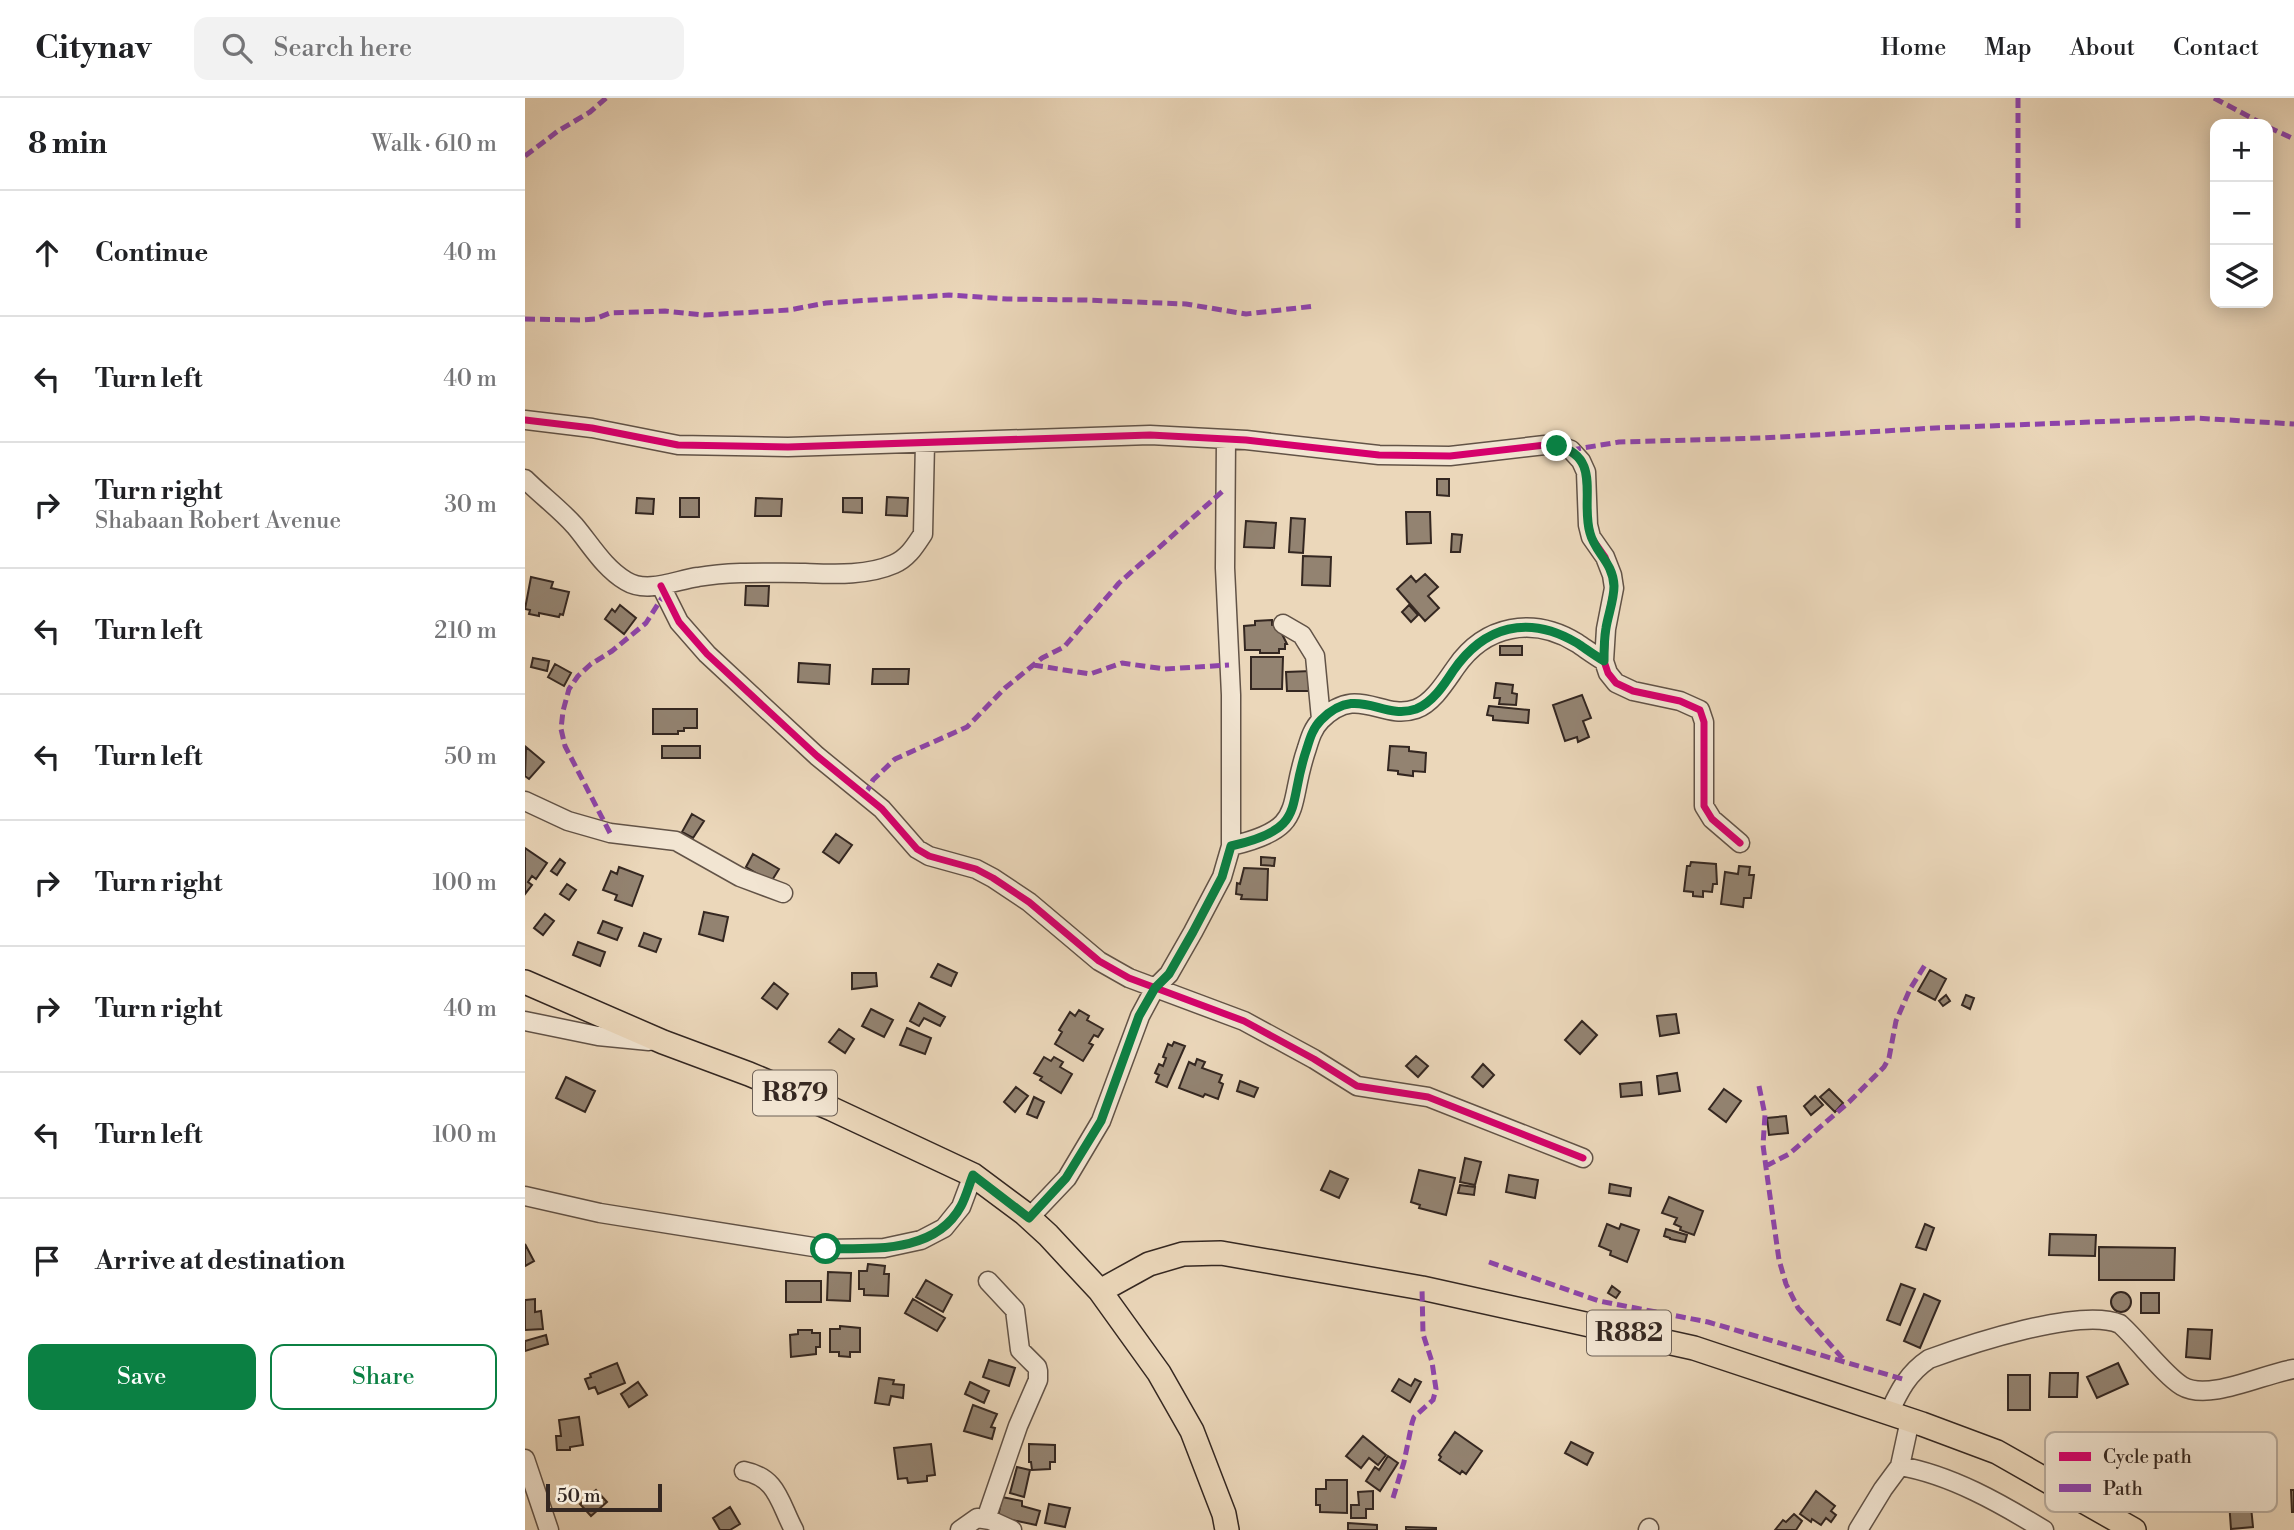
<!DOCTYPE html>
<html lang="en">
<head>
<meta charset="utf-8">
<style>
  body { margin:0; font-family:"Libre Bodoni",serif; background:#f2f2f2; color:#202124 }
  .controls { position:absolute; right:21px; top:21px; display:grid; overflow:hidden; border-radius:14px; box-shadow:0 4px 18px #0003 }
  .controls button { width:63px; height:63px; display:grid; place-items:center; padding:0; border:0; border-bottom:2px solid #e0e0e0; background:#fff; color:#202124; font:35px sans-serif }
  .scale { position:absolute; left:21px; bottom:18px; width:116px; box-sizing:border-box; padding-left:7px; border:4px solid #342721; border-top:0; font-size:19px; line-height:24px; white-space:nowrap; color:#342721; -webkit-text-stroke:5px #f2e5d2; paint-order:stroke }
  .stop { position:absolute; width:21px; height:21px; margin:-16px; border:5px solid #0b8043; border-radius:50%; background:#fff }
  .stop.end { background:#0b8043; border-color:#fff; box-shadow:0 2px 7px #0008 }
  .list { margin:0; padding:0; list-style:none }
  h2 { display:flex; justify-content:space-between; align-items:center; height:91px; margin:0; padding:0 28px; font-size:30px }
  h2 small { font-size:23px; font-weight:400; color:#757577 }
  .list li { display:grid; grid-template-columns:46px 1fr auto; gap:21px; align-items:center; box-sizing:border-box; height:126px; padding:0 28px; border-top:2px solid #e0e0e0 }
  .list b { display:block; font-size:26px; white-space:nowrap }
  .list p { margin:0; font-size:23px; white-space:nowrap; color:#757577 }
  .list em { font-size:23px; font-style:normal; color:#757577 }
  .actions { display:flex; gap:14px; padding:21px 28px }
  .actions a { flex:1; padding:16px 0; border:2px solid #0b8043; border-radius:14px; text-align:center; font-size:24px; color:#0b8043 }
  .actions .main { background:#0b8043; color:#fff }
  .icon { flex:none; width:38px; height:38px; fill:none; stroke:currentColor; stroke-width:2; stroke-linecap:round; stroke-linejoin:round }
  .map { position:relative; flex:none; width:1769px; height:1432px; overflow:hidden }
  header { display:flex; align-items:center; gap:42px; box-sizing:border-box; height:98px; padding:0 35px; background:#fff; border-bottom:2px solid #e0e0e0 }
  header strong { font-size:33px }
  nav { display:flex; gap:38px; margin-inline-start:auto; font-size:24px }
  .search { width:490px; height:63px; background:#f2f2f2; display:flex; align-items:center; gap:18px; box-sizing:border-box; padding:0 24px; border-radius:14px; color:#757577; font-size:26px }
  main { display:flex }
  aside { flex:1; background:#fff }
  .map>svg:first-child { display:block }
</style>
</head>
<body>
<header>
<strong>Citynav</strong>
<div class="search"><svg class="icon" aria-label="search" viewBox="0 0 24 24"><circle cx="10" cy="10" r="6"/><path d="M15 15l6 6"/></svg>Search here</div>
<nav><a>Home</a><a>Map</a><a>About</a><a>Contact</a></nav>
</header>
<main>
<aside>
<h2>8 min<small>Walk · 610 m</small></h2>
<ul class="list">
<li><svg class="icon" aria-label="ahead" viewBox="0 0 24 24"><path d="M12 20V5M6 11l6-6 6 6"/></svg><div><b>Continue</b></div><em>40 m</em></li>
<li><svg class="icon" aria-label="left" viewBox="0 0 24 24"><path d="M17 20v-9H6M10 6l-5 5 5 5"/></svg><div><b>Turn left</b></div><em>40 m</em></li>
<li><svg class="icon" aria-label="right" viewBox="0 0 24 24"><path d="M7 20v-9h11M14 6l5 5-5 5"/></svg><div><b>Turn right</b><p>Shabaan Robert Avenue</p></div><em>30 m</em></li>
<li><svg class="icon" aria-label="left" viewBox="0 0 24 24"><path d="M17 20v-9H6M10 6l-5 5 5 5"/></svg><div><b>Turn left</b></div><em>210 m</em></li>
<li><svg class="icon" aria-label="left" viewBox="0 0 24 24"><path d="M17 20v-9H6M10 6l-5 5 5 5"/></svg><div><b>Turn left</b></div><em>50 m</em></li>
<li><svg class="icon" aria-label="right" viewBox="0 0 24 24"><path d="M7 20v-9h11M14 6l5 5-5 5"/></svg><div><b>Turn right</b></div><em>100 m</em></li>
<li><svg class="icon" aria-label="right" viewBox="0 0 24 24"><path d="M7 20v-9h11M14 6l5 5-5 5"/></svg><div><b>Turn right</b></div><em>40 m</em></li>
<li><svg class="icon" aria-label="left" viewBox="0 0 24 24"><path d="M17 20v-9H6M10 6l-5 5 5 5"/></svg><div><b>Turn left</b></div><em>100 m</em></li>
<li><svg class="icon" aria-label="arrive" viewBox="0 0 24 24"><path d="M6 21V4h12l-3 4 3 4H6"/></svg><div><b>Arrive at destination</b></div></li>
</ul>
<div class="actions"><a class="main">Save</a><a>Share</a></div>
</aside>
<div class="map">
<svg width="1769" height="1432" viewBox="0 0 1769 1432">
  <rect width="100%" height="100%" fill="#ebd7ba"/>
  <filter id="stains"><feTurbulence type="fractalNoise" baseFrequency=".00286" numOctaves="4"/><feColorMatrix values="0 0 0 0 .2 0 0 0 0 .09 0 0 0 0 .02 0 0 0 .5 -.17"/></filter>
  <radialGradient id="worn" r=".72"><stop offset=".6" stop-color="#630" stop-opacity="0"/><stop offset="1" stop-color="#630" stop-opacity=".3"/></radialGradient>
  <path fill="#938371" stroke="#342721" stroke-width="2" d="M912,381H924V398L912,397Z
    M362,399L383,400L382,418L361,417Z
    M112,400L129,401L128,416L111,415Z
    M155,400H174V419H155Z
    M231,400L257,401L256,418H230Z
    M318,400H337V415L318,414Z
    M881,414H905L906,445L882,446Z
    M766,420L780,421L778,455L764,454Z
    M721,423L751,425L749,450L719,449Z
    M927,436L937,437L935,454H926Z
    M778,458L806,459L805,488L777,487Z
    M900,476L913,489L903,498L914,510L900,523L872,491L886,478L891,484Z
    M6,479L28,484L26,490L44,494L38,517L35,516L34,519L14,515V518L4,516L5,512L0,511Z
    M221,488H244L243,508L220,507Z
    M95,507L111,520L99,536L80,521L87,511L90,514Z
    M884,507L893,517L886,524L877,514Z
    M747,522V527L753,528L762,546H760V551H754V555H735V552H720L719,528L730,527V523Z
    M975,548H997V557H975Z
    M726,559H758L757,591H726Z
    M8,560L24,563L22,573L6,569Z
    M274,565L305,567L304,586L273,584Z
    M30,566L46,575L39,588L23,579Z
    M348,571H384L383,586H347Z
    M786,573L787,593H762L761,574Z
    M971,585L988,587L987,595L992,596L991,607L974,606L975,600H969Z
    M1057,597L1066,620L1058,623L1064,639L1053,644L1052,639L1040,643L1028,607Z
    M964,608L1004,612L1003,625L968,622V618L962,617Z
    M128,611H172V630H159V633H153V636H128Z
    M137,648H175V660H137Z
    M865,648L884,649V653L901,655L900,674L888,673V678L873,676V673L863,672Z
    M1,649L19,664L4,681L0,678Z
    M167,716L179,723L168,740L157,734Z
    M311,736L327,747L314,765L298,754Z
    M0,750L22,765L11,781L7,778L3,784L7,787L0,796Z
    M228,756L254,771L246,784L221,769Z
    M736,759L750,760L749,768L736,767Z
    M35,761L40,765L32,777L26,773Z
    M1166,764L1191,766L1192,786H1188L1187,794L1178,793V799L1168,798V794L1159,793L1162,768H1165Z
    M1214,768L1225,769L1224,777H1229L1226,800H1219L1218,809L1196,806L1200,774L1213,776Z
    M94,769L118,778L107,808L90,802L92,797L78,792L86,773L92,776Z
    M719,770L743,771L742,802L716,801L717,797L711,796L712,785L715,786Z
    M42,786L51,792L44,802L35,796Z
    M179,814L203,819L198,843L174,836Z
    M20,816L29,823L18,837L9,830Z
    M78,823L97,830L92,842L73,835Z
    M119,835L136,841L131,854L114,848Z
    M53,844L80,854L75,868L48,857Z
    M413,866L432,875L426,888L406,879Z
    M1405,872L1421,881L1410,902L1393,893Z
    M327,875H351L352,888L327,891Z
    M249,885L263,896L252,911L237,900Z
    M1421,897L1425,903L1418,908L1414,903Z
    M1441,897L1449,900L1445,911L1437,907Z
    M394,905L420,919L415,928L399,920L394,928L385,923Z
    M346,911L368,922L359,939L337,928Z
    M554,912L564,918L562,922L578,931L573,939L569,937L564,945L568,947L558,963L530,946L537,934L534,932L545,914L550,918Z
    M1151,916L1154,935L1135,938L1132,918Z
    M1057,923L1072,937L1055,956L1040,942Z
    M382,930L406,940L400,956L375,947Z
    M314,931L329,941L320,955L304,944Z
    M649,944L660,948L642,989L631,984L634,977L630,975L634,966L638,968L641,960L638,959L643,946L647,948Z
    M891,958L903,968L893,979L881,968Z
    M519,959L526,963L529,959L538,964L535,969L547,976L536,995L515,982L517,979L509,975Z
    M672,961L680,964L677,970L697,977L694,984L698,986L693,1001L680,996L678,999L654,990L664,964L670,967Z
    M958,966L969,977L958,989L947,979Z
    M1152,975L1155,993L1134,996L1132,978Z
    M41,979L70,993L60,1014L31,1000Z
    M715,983L733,990L729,999L712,993Z
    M1116,984L1117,997L1096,999L1095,986Z
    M491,989L503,998L490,1014L479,1004Z
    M1199,991L1216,1003L1201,1024L1184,1011Z
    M1304,991L1318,1005L1310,1014L1295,999Z
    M1290,998L1298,1007L1286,1017L1279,1008Z
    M509,999L519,1004L512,1020L502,1016Z
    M1261,1018L1263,1035L1244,1037L1242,1020Z
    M940,1060L956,1064L950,1087L935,1084Z
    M894,1072L930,1080L921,1117L894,1110L895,1107L886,1104Z
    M805,1073L823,1081L814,1100L796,1092Z
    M984,1077L1013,1082L1010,1100L981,1094Z
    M1085,1086L1106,1090L1105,1098L1084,1095Z
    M935,1087L950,1089L949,1097L933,1095Z
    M1144,1099L1178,1113L1169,1137L1155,1132L1156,1129L1149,1126L1152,1120L1137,1115Z
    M1082,1126L1094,1131L1096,1126L1114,1132L1102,1164L1085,1157L1086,1153L1074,1148Z
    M1400,1126L1409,1130L1401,1152L1391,1149Z
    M1141,1131L1162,1137L1160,1144L1145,1141V1140L1139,1138Z
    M1525,1136L1571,1137L1570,1158L1524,1157Z
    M0,1146L9,1163L0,1168Z
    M1574,1149L1650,1150L1649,1182H1574Z
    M343,1166L360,1168L359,1176H364L363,1198L339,1197V1191H334V1173H342Z
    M303,1174L326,1175L325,1203L302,1202Z
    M401,1182L427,1197L418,1214L391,1199Z
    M261,1183H296V1204H261Z
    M1376,1186L1390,1191L1375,1227L1362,1222Z
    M1087,1188L1095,1194L1091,1200L1083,1195Z
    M1586 1204a10 10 0 1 1 20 0a10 10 0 1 1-20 0Z
    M1616,1195H1634V1215H1616Z
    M1399,1196L1415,1203L1395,1250L1379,1243Z
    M10,1201V1214L16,1213L18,1231L0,1232V1202Z
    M388,1201L420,1220L412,1233L380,1215Z
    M315,1228L335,1230V1254H325V1259L314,1258V1254H305V1231H315Z
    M1663,1231L1687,1232L1685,1261L1661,1259Z
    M273,1232H287V1235H295V1249H291V1256L266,1259L265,1237L273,1236Z
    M21,1237L23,1246L0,1253V1243Z
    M464,1262L490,1270L484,1288L458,1279Z
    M92,1265L100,1285L73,1296L70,1289L64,1291L60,1281L66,1279L65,1276Z
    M1593,1265L1603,1286L1572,1300L1562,1279Z
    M1525,1275H1553L1552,1299H1524Z
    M1483,1277H1505V1312H1483Z
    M354,1280L369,1282L368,1286L379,1287L378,1300L366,1298L364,1307L350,1305Z
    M874,1281L886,1288L890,1281L896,1284L885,1304L867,1293Z
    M113,1284L122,1297L104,1309L96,1296Z
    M445,1284L464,1293L459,1305L440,1296Z
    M448,1307L472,1316L466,1329L470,1330L467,1341L439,1333Z
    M54,1319L58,1347L45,1349V1352H32L31,1338H36L34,1322Z
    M930,1334L957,1353L941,1376L937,1373L935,1376L914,1362L916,1359L914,1357Z
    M838,1338L861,1357L853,1367L844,1360L836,1370L821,1358Z
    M1046,1344L1068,1355L1062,1367L1040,1355Z
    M406,1346L410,1377L402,1378V1383L383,1385L382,1380L373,1381L369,1350Z
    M504,1346L530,1347V1364H525V1371L507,1372L506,1364H504Z
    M863,1358L873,1365L855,1393L841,1383L850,1369L854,1372Z
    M492,1369L505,1372L499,1399L485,1395Z
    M801,1382H822V1415L795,1414V1407H791V1391H801Z
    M1724,1388L1728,1429L1706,1431L1703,1389Z
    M71,1392L82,1404L66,1418L55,1406Z
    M1766,1392H1769V1414H1767Z
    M848,1393V1411H841V1420H826V1407H834L833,1394Z
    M1291,1393L1310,1408L1306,1413L1311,1417L1306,1424L1301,1420L1296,1427L1287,1421L1286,1424L1275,1416Z
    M477,1399L497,1403V1408L515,1413L511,1427L473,1419Z
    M524,1406L545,1410L540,1429L520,1425Z
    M205,1409L215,1426L205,1432H195L188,1420Z
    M1269,1416L1277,1423L1271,1432H1250L1258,1422L1261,1424Z
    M823,1425L852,1427V1432H823Z
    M881,1429L911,1430V1432H881Z"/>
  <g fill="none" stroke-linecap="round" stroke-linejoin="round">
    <defs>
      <path id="minor" d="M0,322L67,330L153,347L263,349L625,337L721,342L854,357L925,358L1020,347L1038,349L1046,352L1056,363L1061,374L1063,427L1066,439L1080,459L1087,477L1089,490L1081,531L1079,563L1083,575L1091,585L1108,593L1155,603L1175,612L1179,624V708L1187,721L1215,745
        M0,381C16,397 35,411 50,428C66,447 79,470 101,483C122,496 151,482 173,479C208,473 244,475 280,475C308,476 342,478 369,466C383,460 390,448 398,436L400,345
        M136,488L154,524L182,556L292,658L357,711L392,751L404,758L451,771L468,780L504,804L574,863L604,880L719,923L789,961L832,988L903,999L1058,1060
        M758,526L777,537L790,558L796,621
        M0,703L43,723L85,735L151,743L215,779L258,795
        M706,748C783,730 761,710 782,650C785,640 788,630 796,622C833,585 856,623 891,611C908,605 921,583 931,569C960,527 1008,518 1052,545C1061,551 1069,557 1079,563
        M0,923L73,938L124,943
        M0,1098L75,1115L301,1151L359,1150L396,1142L419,1130L436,1109L448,1077
        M504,1120L542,1080L576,1023L615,918L630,890L644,876L668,834L697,779L706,748V597L700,470L701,341
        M1364,1315C1374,1293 1383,1275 1404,1261C1445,1246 1556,1209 1595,1226C1613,1242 1639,1277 1657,1288C1684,1304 1740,1275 1769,1271
        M0,1361L24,1432
        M1375,1368C1426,1377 1475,1405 1519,1432
        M219,1373C253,1380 254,1404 269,1432
        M461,1421L493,1328L513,1282V1273L512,1269L495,1252L490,1212L463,1183
        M435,1432L452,1420L465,1422L487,1432
        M1123,1432L1124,1430
        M1333,1432L1358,1391L1375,1368L1385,1322"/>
      <path id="major" d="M0,884L138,944L224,976L307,1011L448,1077L499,1115L523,1137L575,1193L634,1275L667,1333L699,1416L702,1432
        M575,1193L624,1166L658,1156L696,1155L897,1190L1169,1250L1397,1326L1472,1354L1609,1432"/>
    </defs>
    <use href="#minor" stroke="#625347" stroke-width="21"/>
    <use href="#major" stroke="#342721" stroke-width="26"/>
    <use href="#minor" stroke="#f2e5d2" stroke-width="18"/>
    <use href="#major" stroke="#ebd7ba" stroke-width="23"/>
    <path stroke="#8e44ad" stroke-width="5" stroke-dasharray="10 5" stroke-linecap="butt" d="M1493,0V130
      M1689,0L1738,26
      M1743,29L1769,41
      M0,58L33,33L65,14L81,0
      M0,221L55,222L70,221L85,215L140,213L179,217L264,212L301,205L424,197L482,201L560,202L661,206L721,216L790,208
      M1046,352L1094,344L1238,340L1410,330L1670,320L1769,326
      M508,567L565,576L597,565L640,571L704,567
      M340,697L348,682L370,661L442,629L480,590L517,560L539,549L594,485L700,391
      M85,735L40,648L36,631L38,613L44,591L53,578L66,566L87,553L121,525L140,495
      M1234,988L1240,1017L1238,1047L1243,1084L1254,1162L1261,1186L1273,1210L1319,1262
      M1241,1068L1264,1056L1324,1004L1359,969L1364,960L1371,923L1385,891L1400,867
      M964,1164L1074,1203L1183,1224L1381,1282
      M868,1400L879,1364L887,1325L889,1319L908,1302L911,1291L907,1264L898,1236L897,1190"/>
    <defs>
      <path id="cycleway" d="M0,322L67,330L153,347L263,349L625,337L721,342L854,357L925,358L1020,347L1038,349L1046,352L1056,363L1061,374L1063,427L1066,439L1080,459L1087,477L1089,490L1081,531L1079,563L1083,575L1091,585L1108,593L1155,603L1175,612L1179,624V708L1187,721L1215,745
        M136,488L154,524L182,556L292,658L357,711L392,751L404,758L451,771L468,780L504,804L574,863L604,880L719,923L789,961L832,988L903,999L1058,1060"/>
    </defs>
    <use href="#cycleway" stroke="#f2e5d2" stroke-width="11"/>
    <use href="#cycleway" stroke="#d6006c" stroke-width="7"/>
  </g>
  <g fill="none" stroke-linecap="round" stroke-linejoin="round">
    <path stroke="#0b8043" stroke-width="9" d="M301,1151C347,1150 410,1156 436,1108C441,1099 444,1087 448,1077L504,1120L541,1080L576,1023L614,918L630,890L644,876L668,834L697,779L706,748C784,730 761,710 782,650C785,640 788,630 796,622C833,585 856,623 891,611C907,605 919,587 928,573C959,528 1003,516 1052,545C1061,551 1069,557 1079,563C1079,552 1079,541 1081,530C1083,517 1089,502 1089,488C1088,464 1070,455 1065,435C1055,402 1078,359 1032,348"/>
  </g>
  <g text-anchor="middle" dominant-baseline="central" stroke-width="6" stroke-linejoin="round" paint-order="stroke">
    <g fill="#f2e5d2" stroke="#6d6056" stroke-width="2">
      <rect x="228" y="972.5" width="84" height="45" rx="5"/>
      <rect x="1062" y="1212.5" width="84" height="45" rx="5"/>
    </g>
    <g font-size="26" font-weight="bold" fill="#342721">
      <text x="270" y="995">R879</text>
      <text x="1104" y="1235">R882</text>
    </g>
  </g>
  <rect x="1520" y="1334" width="232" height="80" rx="10" fill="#f2e5d2" stroke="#b9ac9d" stroke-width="2"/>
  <rect x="1534" y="1354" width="32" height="9" fill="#d6006c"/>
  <rect x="1534" y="1386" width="32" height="8" fill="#8e44ad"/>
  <g font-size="19" fill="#342721">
    <text x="1578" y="1365">Cycle path</text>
    <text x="1578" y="1397">Path</text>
  </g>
  <rect width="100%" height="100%" filter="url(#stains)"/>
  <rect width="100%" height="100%" fill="url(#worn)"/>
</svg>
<div class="controls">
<button>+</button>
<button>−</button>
<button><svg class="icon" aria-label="layers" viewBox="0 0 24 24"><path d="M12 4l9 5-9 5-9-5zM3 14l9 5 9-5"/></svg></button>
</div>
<div class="scale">50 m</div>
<div class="stop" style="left:301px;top:1151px"></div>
<div class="stop end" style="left:1032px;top:348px"></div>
</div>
</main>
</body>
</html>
